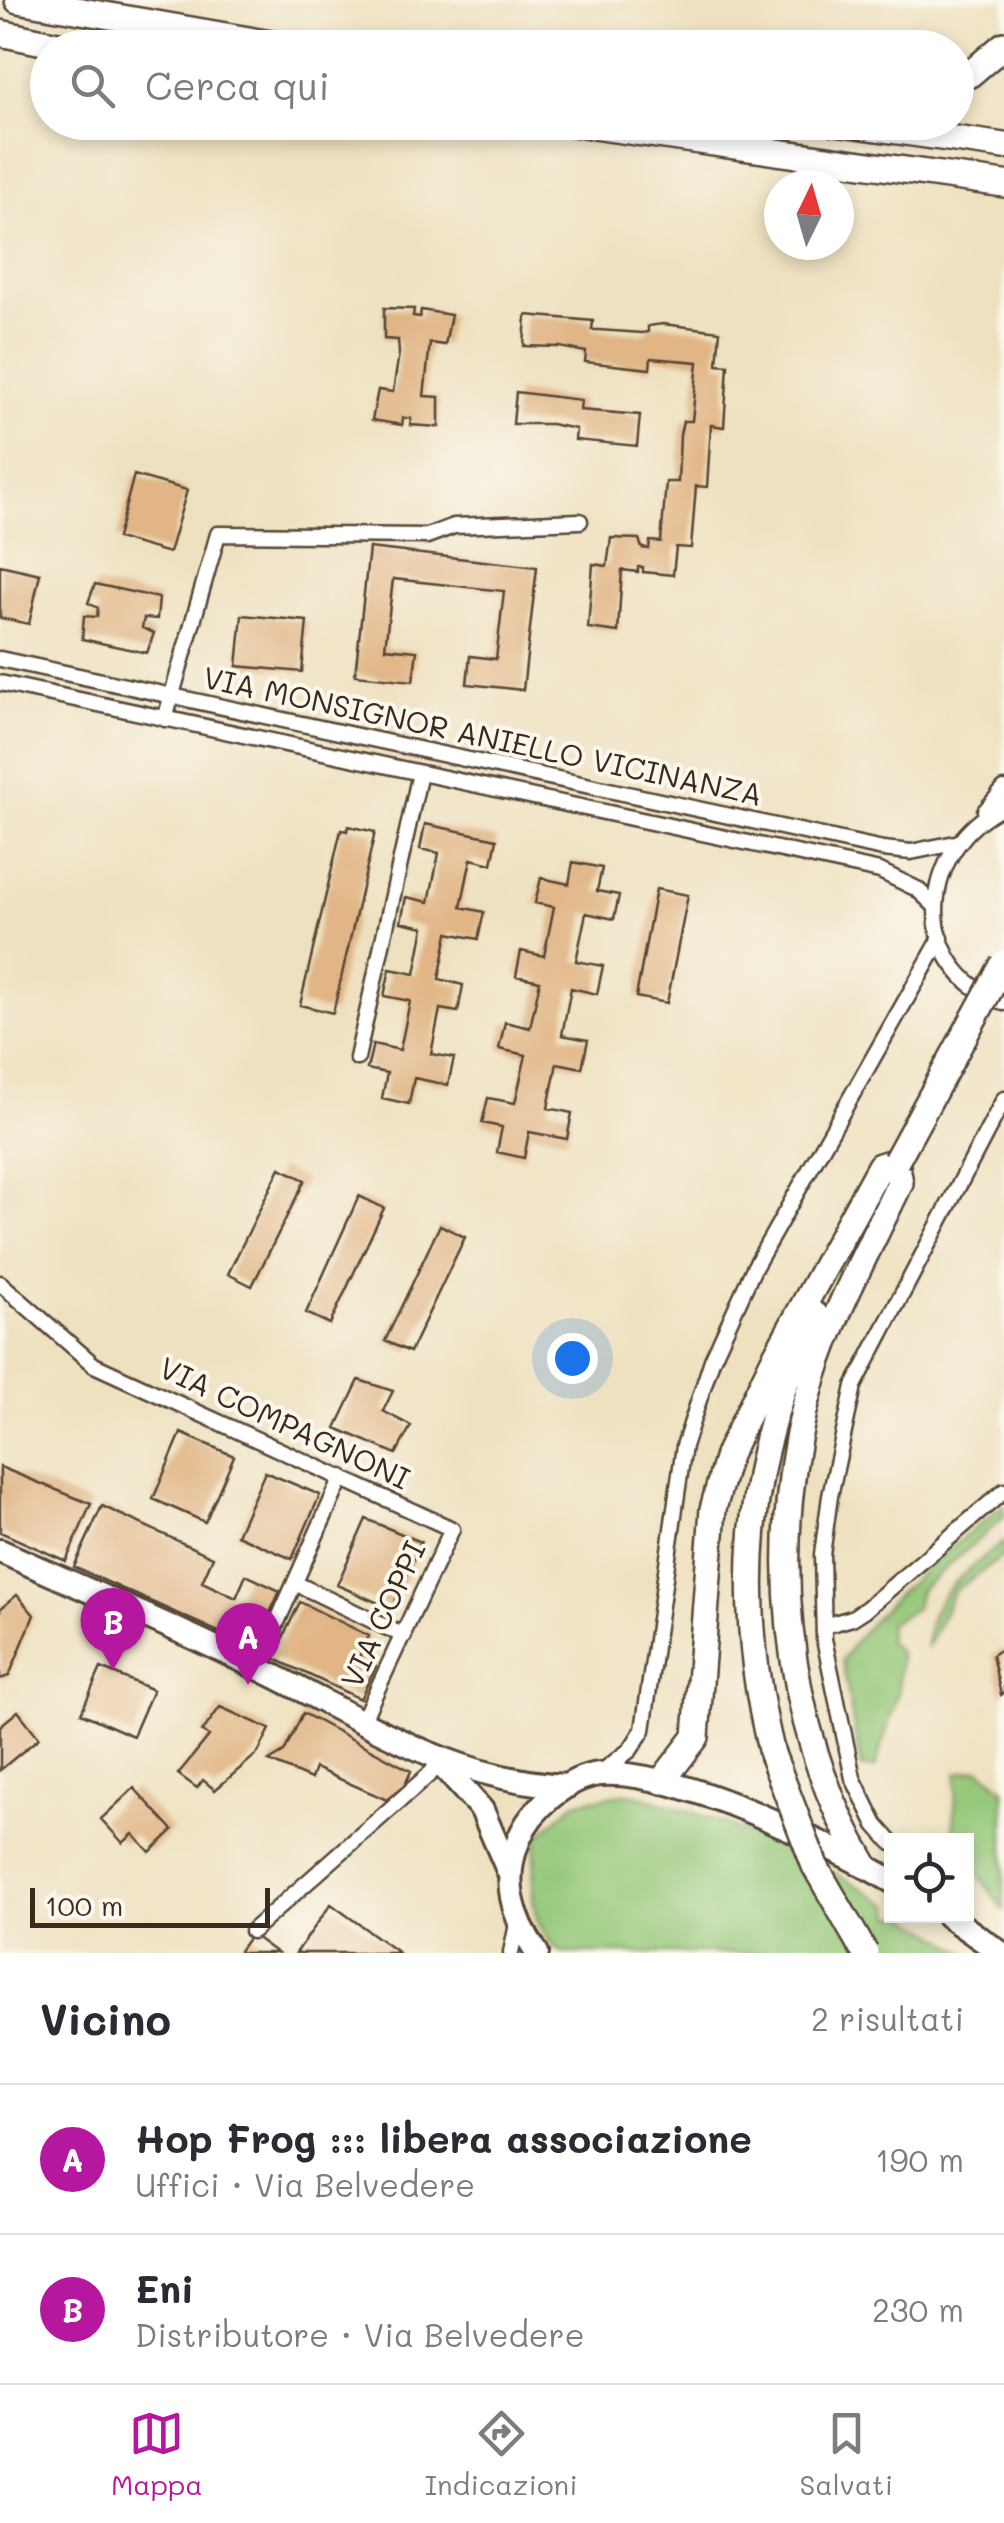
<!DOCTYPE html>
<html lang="it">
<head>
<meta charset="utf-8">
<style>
  body { margin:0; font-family:Mali,sans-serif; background:#f7f7f7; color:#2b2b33 }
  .controls { position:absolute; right:30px; bottom:30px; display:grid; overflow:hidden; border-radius:0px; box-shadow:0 5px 15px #0003 }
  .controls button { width:90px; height:90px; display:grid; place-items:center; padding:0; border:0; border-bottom:2px solid #e1e1e2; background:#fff; color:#2b2b33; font:50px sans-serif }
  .compass { position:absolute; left:764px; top:170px; width:90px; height:90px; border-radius:50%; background:#fff; box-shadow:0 5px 15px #0003; rotate:5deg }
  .scale { position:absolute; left:30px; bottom:25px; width:240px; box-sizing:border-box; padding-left:10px; border:5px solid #3b2a1e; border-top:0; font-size:28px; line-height:35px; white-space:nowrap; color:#3b2a1e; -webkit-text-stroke:8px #fbf7ec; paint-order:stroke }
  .you { position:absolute; left:572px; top:1358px; width:35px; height:35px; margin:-25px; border:8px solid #fff; border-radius:50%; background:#1a73e8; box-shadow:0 0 0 15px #1a73e833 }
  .badge { display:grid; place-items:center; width:65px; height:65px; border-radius:50%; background:#b5179e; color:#fff; font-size:32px; font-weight:700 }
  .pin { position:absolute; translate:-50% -82px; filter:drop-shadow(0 2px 5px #0008) }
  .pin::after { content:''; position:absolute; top:52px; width:35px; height:30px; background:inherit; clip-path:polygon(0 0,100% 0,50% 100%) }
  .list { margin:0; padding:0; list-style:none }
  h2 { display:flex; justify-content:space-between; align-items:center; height:130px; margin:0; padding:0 40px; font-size:42px }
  h2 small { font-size:32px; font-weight:400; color:#7c7c81 }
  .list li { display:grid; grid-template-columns:65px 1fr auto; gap:30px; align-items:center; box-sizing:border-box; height:150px; padding:0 40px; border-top:2px solid #e1e1e2 }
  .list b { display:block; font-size:38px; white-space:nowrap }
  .list p { margin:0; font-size:32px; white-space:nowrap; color:#7c7c81 }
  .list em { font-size:32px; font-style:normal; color:#7c7c81 }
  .icon { flex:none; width:55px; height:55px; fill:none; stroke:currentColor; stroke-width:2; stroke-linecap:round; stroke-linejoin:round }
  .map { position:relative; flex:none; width:1004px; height:1953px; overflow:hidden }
  .search { position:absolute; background:#fff; box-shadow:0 5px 15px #0003; left:30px; right:30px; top:30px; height:110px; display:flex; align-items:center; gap:25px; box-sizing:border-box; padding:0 35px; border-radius:55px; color:#7c7c81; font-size:38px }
  .sheet { height:430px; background:#fff }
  nav { display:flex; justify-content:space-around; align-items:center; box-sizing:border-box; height:140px; border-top:2px solid #e1e1e2; background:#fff; font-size:28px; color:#7c7c81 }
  nav a { display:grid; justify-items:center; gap:5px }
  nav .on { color:#b5179e }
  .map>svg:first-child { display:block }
</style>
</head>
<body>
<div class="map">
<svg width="1004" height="1953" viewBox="0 0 1004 1953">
  <rect width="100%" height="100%" fill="#fbf7ec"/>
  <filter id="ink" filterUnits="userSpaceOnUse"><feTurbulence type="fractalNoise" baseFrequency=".01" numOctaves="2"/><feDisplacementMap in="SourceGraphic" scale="20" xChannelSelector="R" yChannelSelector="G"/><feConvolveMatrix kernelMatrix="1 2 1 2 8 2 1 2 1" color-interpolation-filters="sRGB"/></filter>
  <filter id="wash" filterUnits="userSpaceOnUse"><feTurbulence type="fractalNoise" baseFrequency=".0048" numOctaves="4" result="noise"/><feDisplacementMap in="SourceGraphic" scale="40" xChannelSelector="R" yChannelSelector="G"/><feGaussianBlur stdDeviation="2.25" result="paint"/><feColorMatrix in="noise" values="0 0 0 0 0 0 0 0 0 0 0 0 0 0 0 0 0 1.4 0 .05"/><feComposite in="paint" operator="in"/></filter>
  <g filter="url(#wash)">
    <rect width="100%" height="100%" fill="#eee1c0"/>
    <path fill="#95c879" stroke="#68794c" stroke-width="2.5" d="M1004,1505V1517L920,1590L915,1608L889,1624L888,1641L900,1654L898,1693L875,1768L861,1767L842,1660C883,1598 947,1552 1004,1505Z
      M1004,1542V1555L954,1591L927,1648C925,1596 968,1571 1004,1542Z
      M980,1769L1004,1789V1910L967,1858L966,1840L953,1839L957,1773Z
      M629,1793C722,1819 810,1854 891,1906L892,1916H907L966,1953H561C523,1921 533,1883 537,1837L576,1802Z"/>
    <g id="blocks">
      <path fill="#e1b585" d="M384,308L414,309L413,316L420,317L421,310L451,315L445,345L430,343L424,396L439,397V427L410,425L411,418H403L402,425L372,420L378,390L393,392L399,353L398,340L384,339Z
        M526,315L593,321L592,330H599L642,333L648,332V326L663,324L720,331L717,364L728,365L724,427L711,425L707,487L696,486L691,548L676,547L673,575L643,572V567H638V572L622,570L618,632L588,628L593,564L607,566L611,538L639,539L642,548L649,549L650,541L661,542L666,482H678L680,435L683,421H692L698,362L651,358L650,369L585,362L586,352L560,347L524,346Z
        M516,392L581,400L580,410L640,415L637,446L575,440L576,429L551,424H513Z
        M134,475L187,490L169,553L117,538Z
        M369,548L537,567L523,690L467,684L470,656L496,659L504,591L393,579L385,648L417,651L413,681L355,675Z
        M0,565L40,574L29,624L0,618Z
        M95,584L159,598L157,619L144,618L142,628L154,633L147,653L82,639L84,616L97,617L98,608L88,603Z
        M242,615L307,621L302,672L237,666Z
        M425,824L497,839L492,864L471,859L461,907L484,912L478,939L448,933L439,979L463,985L458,1012L440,1009L431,1054L454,1058L448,1085L414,1078L409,1104L382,1098L387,1073L367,1069L373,1044L400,1050L410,1001L384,996L390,969L415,974L424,927L401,922L406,897L429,902L439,853L420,849Z
        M348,826L375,832L333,1013L300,1005L341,830L347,831Z
        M573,862L602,868L597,891L619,895L614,919L586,913L576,961L603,966L597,994L571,988L562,1035L588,1040L582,1068L557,1063L548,1108L572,1113L567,1139L529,1132L524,1158L497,1152L502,1127L482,1123L488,1098L515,1103L526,1055L499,1049L505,1022L530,1028L540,981L516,976L521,951L544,956L554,907L535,903L541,878L569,884Z
        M656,889L688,895L667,1003L636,997Z
        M280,1168L305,1180L252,1286L228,1274Z
        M359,1196L384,1208L330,1324L306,1313Z
        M440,1225L465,1237L410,1352L385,1341Z
        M359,1380L393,1391L383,1411L411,1426L396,1454L336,1428Z
        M181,1433L234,1456L205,1522L153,1499Z
        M0,1467L91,1504L66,1561L0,1532Z
        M265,1472L320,1495L292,1559L237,1535Z
        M102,1506L213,1557L202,1582L236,1598L246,1575L280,1591L254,1648L74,1567Z
        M366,1519L421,1542L392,1609L337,1585Z
        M17,1595L34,1615L9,1676L0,1679V1609Z
        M300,1602L369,1636L359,1657L376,1666L360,1699L273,1658Z
        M1004,1647V1693L1001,1695L992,1655Z
        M101,1668L153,1690L133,1736L81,1713Z
        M220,1707L270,1729L258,1753L215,1790L203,1780L197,1788L178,1774L209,1736L202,1732Z
        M18,1711L39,1738L0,1770V1726Z
        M303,1713L411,1771L403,1789L387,1800L315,1768L311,1779L269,1761L284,1752Z
        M134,1788L173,1830L150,1852L133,1834L123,1843L101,1819Z
        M331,1904L399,1953H296Z
        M251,1934L277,1953H242L239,1951Z"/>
    </g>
  </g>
  <g filter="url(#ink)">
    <use href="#blocks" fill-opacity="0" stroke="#564536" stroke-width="2.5"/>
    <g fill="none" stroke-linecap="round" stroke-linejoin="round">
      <defs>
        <path id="minor" d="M0,659L883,849L911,852L955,843
          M0,683L880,871L917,889L935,906
          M165,719L218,534L427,536L454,526L580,521
          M1004,806C919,847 908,968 1004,1003
          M985,811L1004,789
          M357,1058L420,773
          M0,1283L94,1365L452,1529L362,1722
          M295,1583L404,1636
          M824,1626L852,1618L866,1609L1004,1491
          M257,1667L342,1477
          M600,1773L630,1750L643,1730L684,1446L712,1360L754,1268L941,938
          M892,1843L876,1825L853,1778L824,1639L822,1555L830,1496L854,1386L1004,1099
          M252,1931L432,1772L438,1761
          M511,1953L517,1924"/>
        <path id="primary" d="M0,1551C86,1590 173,1626 258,1668C364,1719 446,1780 568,1786
          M438,1761L482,1810L510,1875
          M948,1916L1001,1953
          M537,1953C513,1918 501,1881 519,1839C530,1810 568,1777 600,1774C674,1768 826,1843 892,1881"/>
        <path id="motorway" d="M18,0L294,48
          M0,33L72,48
          M956,79L970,74L1004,45
          M565,122L1004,184
          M835,122L1004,146
          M772,1754C735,1606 743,1453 815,1315
          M662,1781L696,1737L713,1509L728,1455L773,1361L880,1166L896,1161
          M865,1865C781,1726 766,1532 813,1378C834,1311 870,1247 900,1183L896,1161"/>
      </defs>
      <use href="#minor" stroke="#564536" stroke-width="19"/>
      <use href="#primary" stroke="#564536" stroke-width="28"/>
      <use href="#motorway" stroke="#564536" stroke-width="30"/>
      <use href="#minor" stroke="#fff" stroke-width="14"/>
      <use href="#primary" stroke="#fff" stroke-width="22"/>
      <use href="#motorway" stroke="#fff" stroke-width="25"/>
      <defs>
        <path id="motorway-bridge" d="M896,1161L1004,963
          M772,1754L815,1866L865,1953"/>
      </defs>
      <use href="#motorway-bridge" stroke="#564536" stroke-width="30" stroke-linecap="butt"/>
      <use href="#motorway-bridge" stroke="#fff" stroke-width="25"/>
    </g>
  </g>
  <g text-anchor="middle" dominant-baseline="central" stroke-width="8" stroke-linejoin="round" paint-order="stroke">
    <g font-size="30" fill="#3b2a1e" stroke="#fbf7ec">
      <text transform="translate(483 735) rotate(12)">VIA MONSIGNOR ANIELLO VICINANZA</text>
      <text transform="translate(285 1422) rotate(25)">VIA COMPAGNONI</text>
      <text transform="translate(382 1614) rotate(-65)">VIA COPPI</text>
    </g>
  </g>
</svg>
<div class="controls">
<button><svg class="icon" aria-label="locate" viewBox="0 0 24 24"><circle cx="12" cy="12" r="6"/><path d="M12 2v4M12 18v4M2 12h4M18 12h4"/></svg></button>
</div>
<svg class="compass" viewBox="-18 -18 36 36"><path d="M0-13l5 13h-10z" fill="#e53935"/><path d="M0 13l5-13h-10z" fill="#7c7c81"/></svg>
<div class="scale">100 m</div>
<div class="you"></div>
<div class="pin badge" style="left:248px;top:1685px">A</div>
<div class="pin badge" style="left:113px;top:1670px">B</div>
<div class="search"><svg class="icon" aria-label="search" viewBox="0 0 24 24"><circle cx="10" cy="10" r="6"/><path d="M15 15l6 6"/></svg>Cerca qui</div>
</div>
<section class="sheet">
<h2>Vicino<small>2 risultati</small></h2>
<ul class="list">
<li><span class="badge">A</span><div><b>Hop Frog ::: libera associazione</b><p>Uffici · Via Belvedere</p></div><em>190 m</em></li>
<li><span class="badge">B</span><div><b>Eni</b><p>Distributore · Via Belvedere</p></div><em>230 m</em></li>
</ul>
</section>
<nav>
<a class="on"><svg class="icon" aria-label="map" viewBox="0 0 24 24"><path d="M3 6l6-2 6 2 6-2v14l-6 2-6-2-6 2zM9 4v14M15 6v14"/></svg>Mappa</a>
<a><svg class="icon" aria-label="directions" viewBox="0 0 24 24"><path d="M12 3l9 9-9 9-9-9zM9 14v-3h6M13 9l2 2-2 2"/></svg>Indicazioni</a>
<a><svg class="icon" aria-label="saved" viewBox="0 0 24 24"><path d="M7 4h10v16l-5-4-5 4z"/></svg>Salvati</a>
</nav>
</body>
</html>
